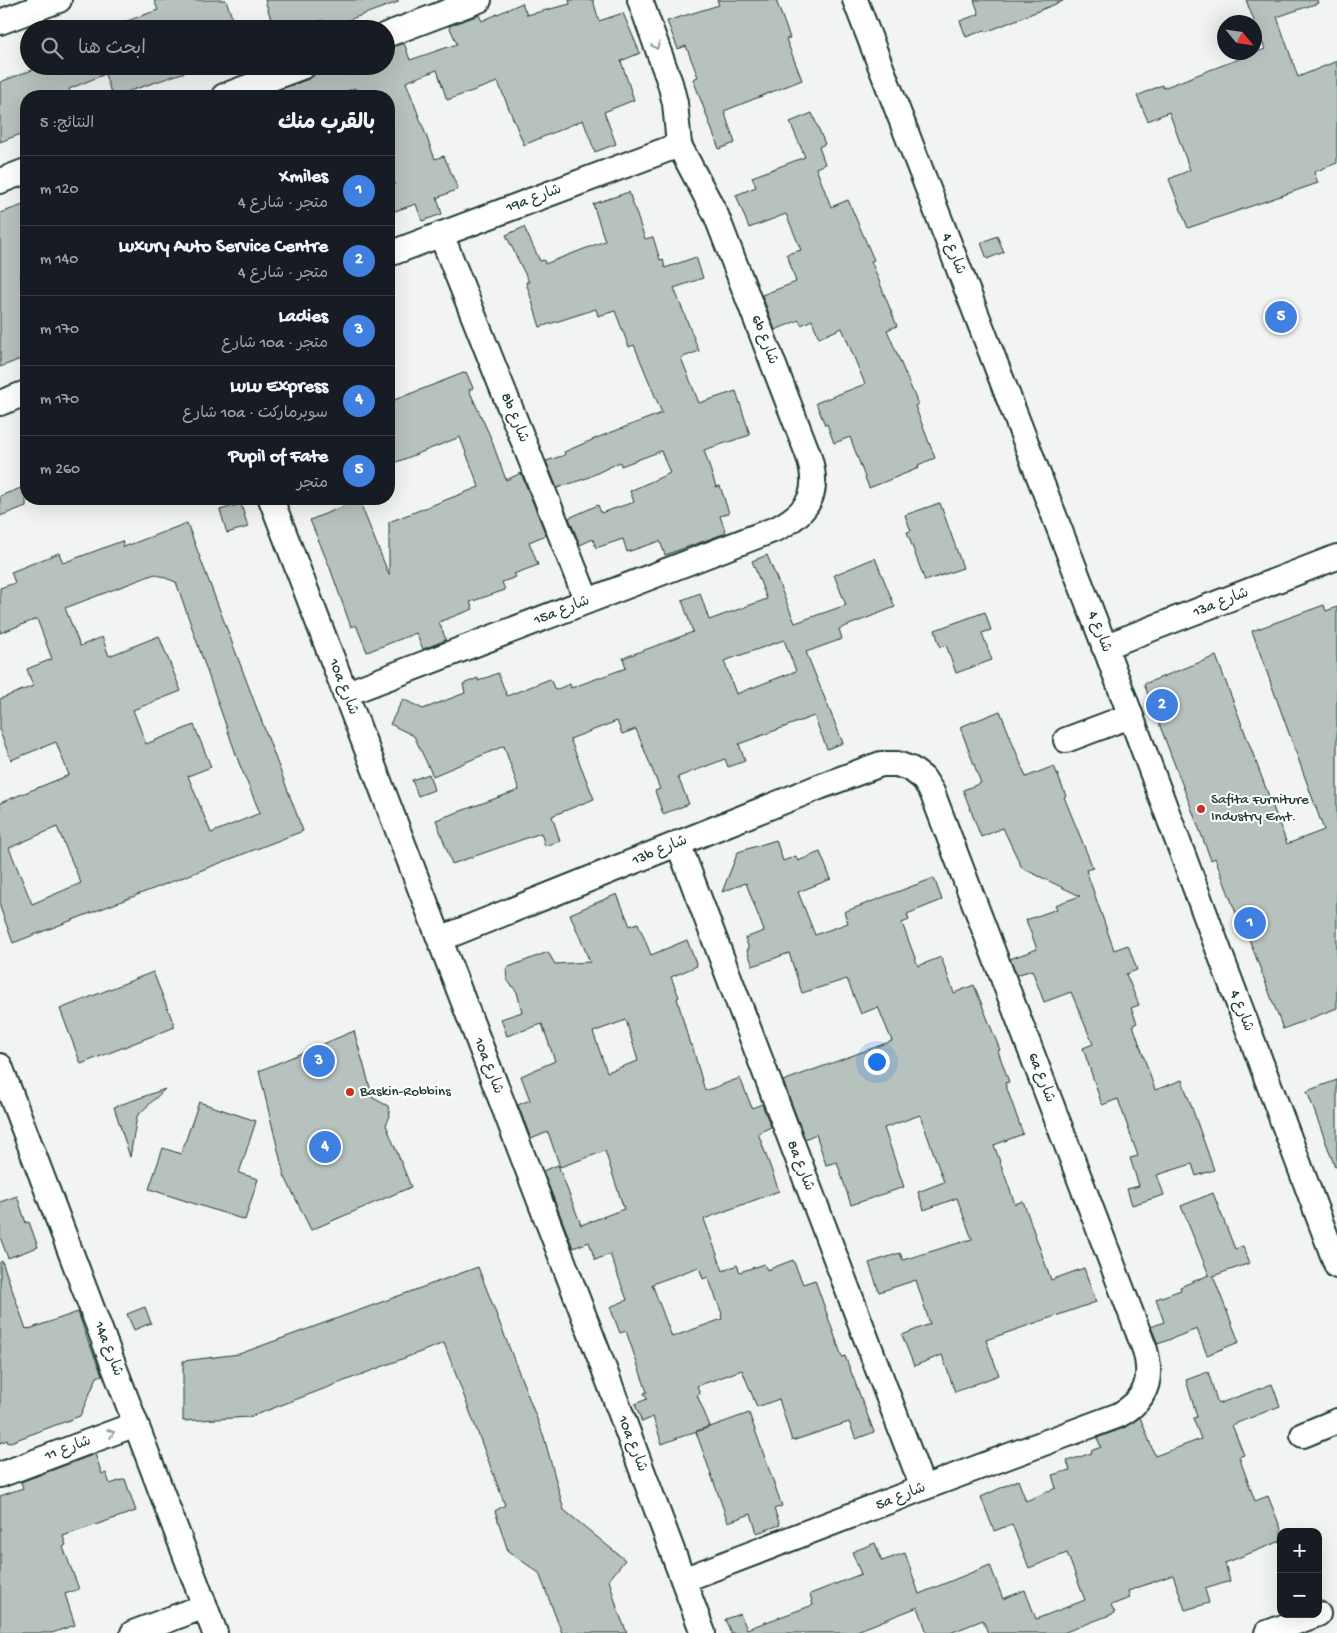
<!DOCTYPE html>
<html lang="ar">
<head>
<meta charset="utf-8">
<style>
  body { margin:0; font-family:"Gochi Hand","Playpen Sans Arabic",sans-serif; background:#242831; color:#f1f3f6; direction:rtl }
  .controls { position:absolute; right:15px; bottom:15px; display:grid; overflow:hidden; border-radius:10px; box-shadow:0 5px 20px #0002 }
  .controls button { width:45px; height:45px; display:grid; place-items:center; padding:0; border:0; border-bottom:1px solid #363941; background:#171b24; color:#f1f3f6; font:25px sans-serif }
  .compass { position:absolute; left:1217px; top:15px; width:45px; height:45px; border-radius:50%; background:#171b24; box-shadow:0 5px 20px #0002; rotate:119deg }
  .you { position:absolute; left:876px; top:1061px; width:18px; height:18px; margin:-12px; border:4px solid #fff; border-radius:50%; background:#1a73e8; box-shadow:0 0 0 8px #1a73e833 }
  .badge { display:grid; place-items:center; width:32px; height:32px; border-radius:50%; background:#ea580c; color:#fff; font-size:16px; font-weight:700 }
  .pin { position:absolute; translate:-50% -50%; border:2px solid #fff; box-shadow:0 1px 5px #0006 }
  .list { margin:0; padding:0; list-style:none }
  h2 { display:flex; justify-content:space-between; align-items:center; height:65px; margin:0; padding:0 20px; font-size:21px }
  h2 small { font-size:16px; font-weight:400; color:#9ea1a6 }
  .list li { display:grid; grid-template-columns:32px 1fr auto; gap:15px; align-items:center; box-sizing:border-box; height:70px; padding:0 20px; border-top:1px solid #363941 }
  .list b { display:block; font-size:19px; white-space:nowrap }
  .list p { margin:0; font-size:16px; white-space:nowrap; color:#9ea1a6 }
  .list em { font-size:16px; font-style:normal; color:#9ea1a6 }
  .icon { flex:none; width:28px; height:28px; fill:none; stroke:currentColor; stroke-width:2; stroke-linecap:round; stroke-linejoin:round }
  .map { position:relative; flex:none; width:1337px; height:1633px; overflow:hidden; direction:ltr }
  .search { position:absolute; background:#171b24; box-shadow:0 5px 20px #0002; left:20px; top:20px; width:375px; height:55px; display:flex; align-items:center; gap:12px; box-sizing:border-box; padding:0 18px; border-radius:28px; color:#9ea1a6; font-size:19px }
  .panel { position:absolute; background:#171b24; box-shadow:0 5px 20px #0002; left:20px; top:90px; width:375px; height:415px; border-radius:20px; direction:rtl }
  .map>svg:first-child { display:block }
</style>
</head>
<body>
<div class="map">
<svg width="1337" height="1633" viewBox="0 0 1337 1633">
  <rect width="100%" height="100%" fill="#f2f3f3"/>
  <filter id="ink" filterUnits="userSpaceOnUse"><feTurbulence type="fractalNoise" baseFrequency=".02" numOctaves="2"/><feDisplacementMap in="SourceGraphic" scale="10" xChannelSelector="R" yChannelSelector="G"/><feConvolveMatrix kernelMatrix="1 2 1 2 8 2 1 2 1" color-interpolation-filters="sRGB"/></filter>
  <g filter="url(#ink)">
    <path fill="#b7c1bd" stroke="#1f3d34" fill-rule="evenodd" d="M154,0H226L236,29H114L113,26L158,10Z
      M265,0H398V2L326,28L323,20L297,29H274Z
      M569,0H593L599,21L623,13L640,53L621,61L634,100L604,112L616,144L595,152L583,120L524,145L498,82L447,100L437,70L406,82L435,159L444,156L458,189L437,198L442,214L422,221L416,204L389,213V186L395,184L389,168V96H358L355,88L333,96H262L309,79L315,74L318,68L322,66H386V49L404,43L410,60L457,44L449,26L479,15L482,21L522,3L527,15L570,4Z
      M717,0H776L790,38L786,39L802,80L724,111L735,143L719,149L693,79L698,77L686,46L678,49L667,21L719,5Z
      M974,0H1063V1L986,32L985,30L966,37L960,21L979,14Z
      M1246,0H1317L1318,3L1277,17L1298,77L1337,61V163L1314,172L1318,183L1188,228L1169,179L1190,170L1169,112L1148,121L1137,96L1162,85L1163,88L1265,49Z
      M43,66H194V69L115,96H112L105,74L69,89L71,96H26V132L0,142V82Z
      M812,113L825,144L819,147L825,164L816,168L831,207L848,200L874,260L871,261L897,326L887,330L918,404L915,406L935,458L918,465L919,468L869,488L850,437L834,443L827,424L825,425L816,403L865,384L842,328L819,338L812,320L801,325L799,320L775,330L762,295L796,282L787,254L801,250L786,214L749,228L736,195L756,187L752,177L805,157L790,122Z
      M629,192L645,239L653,237L660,260L663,259L665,268L696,257L703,278L674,288L699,351L681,358L699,403L736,391L750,435L704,450L716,487L720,486L729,513L720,516L726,533L665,555L660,541L627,552L623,539L596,548L593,539L580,545L569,518L598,505L601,513L634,502L630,491L670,473L661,451L621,466L620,462L587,478L557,488L546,461L565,455L564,452L599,437L662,413L634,345L629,347L615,311L598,316L596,309L540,327L526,282H529L506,235L524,227L540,261L544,260L545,264L605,241L593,204Z
      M26,204V272L20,274L26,293V357L0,367V213Z
      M997,236L1004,252L987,259L981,243Z
      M466,372L473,388L469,390L490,436L506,480L521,473L546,535L529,542L538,565L514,574L516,577L502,582L505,590L470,602L473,609L439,622L446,640L423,649L416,633L367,652L356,625L351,627L330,568L310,520L359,500L389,575V522L479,487L460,437L389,465V402Z
      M26,486V506L0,516V496Z
      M940,503L963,568L925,581L907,532L911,531L905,515Z
      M241,504L248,527L227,533L220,510Z
      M187,523L303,831L13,943L0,907V803L69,775L56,742L11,760L0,732V699L33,686L27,669L52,659L37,619L0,633V588L15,583L11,572L59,553L63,563L122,541L124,547ZM155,574L176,582L239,763L260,813L211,833L188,776L211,767L194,725L146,744L133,710L181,691L159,636L109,656L102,637L80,646L65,608ZM57,827L81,883L32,904L9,848Z
      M767,555L795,623L846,605L834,575L875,558L895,607L839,629L842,639L806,652L843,743L827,749L814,716L739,744L745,761L728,767L725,759L678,777L689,804L663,814L655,791L660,789L636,729L622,734L617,721L570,739L594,799L552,816L560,841L545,846L541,833L452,864L436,820L519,790L504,746L433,776L414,736L390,724L403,699L423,709L465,693L463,684L478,678V681L498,673L507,696L550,679L555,690L570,684L571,688L626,668L623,658L693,632L682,600L700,593L709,620L767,599L752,561ZM784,640L796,671L736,694L724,661Z
      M1324,605L1326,611L1337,607V1008L1283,1029L1248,936L1245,937L1215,858L1211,860L1144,684L1216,656L1287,844L1324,830L1252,631Z
      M985,612L991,630L982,633L992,660L956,673L946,645L940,647L935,630Z
      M1000,711L1026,777L1054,766L1066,796L1064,797L1093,868L1086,870L1114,950L1128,945L1137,970L1126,974L1139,1005L1131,1008L1137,1023L1133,1025L1155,1090L1182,1080L1214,1170L1196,1176L1192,1164L1157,1175L1164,1195L1132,1205L1127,1189L1139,1186L1130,1158L1138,1156L1118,1099L1102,1105L1083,1048L1093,1044L1071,992L1044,1002L1032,970L1017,975L1010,959L1037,949L1026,920L1057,909L1055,905L1080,896L1022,868L1003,828L981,837L963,790L981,783L960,727Z
      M429,774L434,790L418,796L412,780Z
      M776,840L783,861L796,856L798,861L820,852L831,879L798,892L815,935L848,923L844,912L934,878L942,900L907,914L909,920L902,923L918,966L941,957L954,993L974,985L1000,1050L998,1051L1009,1082L1005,1083L1023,1134L994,1145L1015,1204L1023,1201L1051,1280L1084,1268L1096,1302L986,1340L999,1375L955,1392L942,1355L914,1366L902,1335L930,1324L916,1280L879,1292L869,1263L900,1253L903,1260L972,1239L957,1198L924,1210L918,1192L944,1182L920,1115L884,1128L904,1187L851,1205L837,1162L826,1165L816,1134L805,1139L783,1081L892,1041L878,1007L861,1014L847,979L802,993L789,953L753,966L747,950L749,949L745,938L764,931L746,883L722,892L738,852Z
      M617,894L630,926L638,923L651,955L687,940L697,966L671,977L679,997L677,998L690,1045H692L705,1091L740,1078L752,1108L762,1104L771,1127L758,1133L779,1191L704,1219L723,1271L737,1265L740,1272L764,1264L767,1270L793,1260L803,1284L815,1280L842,1357L845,1356L874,1432L856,1439L849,1422L792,1441L779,1399L757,1407L742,1370L697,1386L700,1394L697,1395L710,1426L662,1444L653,1417L642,1422L635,1404L647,1399L644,1393L647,1392L626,1331L620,1333L610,1307L627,1300L610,1254L595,1260L589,1242L573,1248L543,1171L558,1165L581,1225L624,1209L605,1151L560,1167L548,1132L531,1139L518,1105L530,1100L521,1076L555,1061L542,1024L507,1036L501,1019L522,1012L517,992L507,980L506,968L548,952L555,964L590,962L570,914ZM626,1020L638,1061L607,1072L593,1032ZM699,1267L703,1279L708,1277L722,1314L721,1315L722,1319L672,1337L652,1284Z
      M153,972L175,1027L81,1064L60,1009Z
      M354,1031L373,1098L388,1106L390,1116L386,1125L411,1187L311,1230L284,1175L259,1071Z
      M1337,1080V1166L1335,1167L1307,1091Z
      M165,1089L137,1116L130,1157L114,1107Z
      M199,1102L256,1121L239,1173L258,1179L245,1220L149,1189L163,1148L181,1154Z
      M1213,1193L1235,1249L1243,1246L1250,1263L1213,1276L1239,1342L1207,1355L1197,1329L1158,1344L1151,1327L1164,1322L1156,1299L1181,1290L1180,1287L1209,1275L1181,1206Z
      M17,1196L26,1223L29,1222L38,1247L8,1258L0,1237V1202Z
      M2,1261L26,1329L29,1328V1329L78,1312L87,1338L102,1375L97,1377L80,1416L8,1443L7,1440L0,1443V1262Z
      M478,1267L544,1437L564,1510L625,1560L609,1580L618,1611L627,1633H562L539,1573L508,1551L495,1511L505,1505L444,1343L250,1417L183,1421V1361L239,1354Z
      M145,1307L151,1323L134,1330L127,1314Z
      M1208,1372L1218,1404L1272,1384L1280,1406L1232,1425L1244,1455L1239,1457L1255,1501L1268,1496L1281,1529V1541L1225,1563L1230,1581L1205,1589L1209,1603L1185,1610L1173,1575L1128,1591L1130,1598L1111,1605L1115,1613L1063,1633H988L983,1620L950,1633H927L918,1607L852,1633H731L725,1619L740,1614L747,1629L813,1605L810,1594L861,1574L852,1552L875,1543L882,1561L905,1553L919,1594L990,1565L1003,1599L1025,1590L1036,1619L1085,1600L1067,1553L1029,1568L1012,1524L994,1531L981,1497L1018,1480L1026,1501L1056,1488L1052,1475L1070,1470L1067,1461L1092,1453L1091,1451L1101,1447L1097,1438L1124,1428L1140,1417L1155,1456L1201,1439L1193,1418L1197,1417L1186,1380Z
      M749,1413L782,1506L774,1509L780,1525L757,1533L751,1514L728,1522L696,1432Z
      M95,1454L102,1474L106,1473L110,1484L125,1479L136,1511L63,1536L66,1545L63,1547L79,1589L65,1594L75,1625L52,1633H0V1496L23,1488L21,1482Z"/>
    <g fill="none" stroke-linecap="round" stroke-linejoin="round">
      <defs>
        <path id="street" d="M855,0L1108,655L1337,1266
          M0,22L59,0
          M386,35L479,0
          M224,96L304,66
          M0,181L26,171
          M441,234L587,601
          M389,254L679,145
          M0,403L26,393
          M271,499L600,1358L703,1633
          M1104,647L1337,557
          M345,694L778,528C812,510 820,490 808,454L716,215L679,145L675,103L670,83L640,0
          M1066,740L1130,716
          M678,843L923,1488
          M440,939L819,787L881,764H897L911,769L923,778L932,792L1145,1350C1153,1379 1147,1400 1119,1415L923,1488L683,1580
          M0,1066L215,1633
          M1303,1435L1337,1421
          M0,1475L136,1424
          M133,1633L205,1606
          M1267,1633L1318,1614"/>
      </defs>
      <use href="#street" stroke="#1f3d34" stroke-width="28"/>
      <use href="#street" stroke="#fff" stroke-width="24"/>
    </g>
    <defs><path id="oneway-chevron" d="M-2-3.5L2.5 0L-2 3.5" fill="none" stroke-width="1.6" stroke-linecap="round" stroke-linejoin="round" transform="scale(1.25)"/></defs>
    <g stroke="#8f9e9a">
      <use href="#oneway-chevron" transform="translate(656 46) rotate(70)"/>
      <use href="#oneway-chevron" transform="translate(111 1433) rotate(-20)"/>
    </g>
  </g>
  <g fill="#c8321e" stroke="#fff" stroke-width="2">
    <circle cx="1201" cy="809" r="5"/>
    <circle cx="350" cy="1092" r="5"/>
  </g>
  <g text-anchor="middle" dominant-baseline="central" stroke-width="4" stroke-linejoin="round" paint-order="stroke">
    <g font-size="15" fill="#1f3d34" stroke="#fff">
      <text transform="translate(534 199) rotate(-20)">19a شارع</text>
      <text transform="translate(953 254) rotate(69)">شارع 4</text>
      <text transform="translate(764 340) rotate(69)">6b شارع</text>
      <text transform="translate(514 418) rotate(68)">8b شارع</text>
      <text transform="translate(1221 603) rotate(-21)">13a شارع</text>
      <text transform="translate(562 611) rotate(-21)">15a شارع</text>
      <text transform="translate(1099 632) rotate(69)">شارع 4</text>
      <text transform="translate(343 687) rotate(69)">10a شارع</text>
      <text transform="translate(660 851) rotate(-22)">13b شارع</text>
      <text transform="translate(1241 1011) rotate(69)">شارع 4</text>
      <text transform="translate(488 1066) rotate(69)">10a شارع</text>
      <text transform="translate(1041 1078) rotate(69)">6a شارع</text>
      <text transform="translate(800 1166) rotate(69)">8a شارع</text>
      <text transform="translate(108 1349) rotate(69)">14a شارع</text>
      <text transform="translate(632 1444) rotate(69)">10a شارع</text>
      <text transform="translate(68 1449) rotate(-20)">شارع 11</text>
      <text transform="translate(901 1497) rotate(-21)">5a شارع</text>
    </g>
    <g font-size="15" fill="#1f3d34" stroke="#fff" text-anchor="start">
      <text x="1211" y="800">Safita Furniture<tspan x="1211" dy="17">Industry Emt.</tspan></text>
      <text x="360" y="1092">Baskin-Robbins</text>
    </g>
  </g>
</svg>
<div class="controls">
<button>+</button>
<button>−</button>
</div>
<svg class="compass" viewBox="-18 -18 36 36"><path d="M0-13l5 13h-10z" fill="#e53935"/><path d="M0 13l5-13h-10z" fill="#9ea1a6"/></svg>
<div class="you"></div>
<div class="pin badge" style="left:1250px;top:923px;background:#3f7fe0">1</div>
<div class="pin badge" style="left:1162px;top:705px;background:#3f7fe0">2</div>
<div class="pin badge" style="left:319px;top:1061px;background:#3f7fe0">3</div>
<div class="pin badge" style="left:325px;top:1147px;background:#3f7fe0">4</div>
<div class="pin badge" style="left:1281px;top:317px;background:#3f7fe0">5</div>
<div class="search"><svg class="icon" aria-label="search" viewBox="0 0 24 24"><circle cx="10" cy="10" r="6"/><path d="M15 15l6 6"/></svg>ابحث هنا</div>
<section class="panel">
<h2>بالقرب منك<small>النتائج: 5</small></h2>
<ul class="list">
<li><span class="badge" style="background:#3f7fe0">1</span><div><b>Xmiles</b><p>متجر · شارع 4</p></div><em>120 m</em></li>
<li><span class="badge" style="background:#3f7fe0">2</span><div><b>Luxury Auto Service Centre</b><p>متجر · شارع 4</p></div><em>140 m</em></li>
<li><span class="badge" style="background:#3f7fe0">3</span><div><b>Ladies</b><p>متجر · 10a شارع</p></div><em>170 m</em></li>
<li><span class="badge" style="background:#3f7fe0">4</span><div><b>LuLu Express</b><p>سوبرماركت · 10a شارع</p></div><em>170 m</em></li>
<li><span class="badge" style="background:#3f7fe0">5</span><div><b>Pupil of Fate</b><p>متجر</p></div><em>260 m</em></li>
</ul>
</section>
</div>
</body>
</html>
